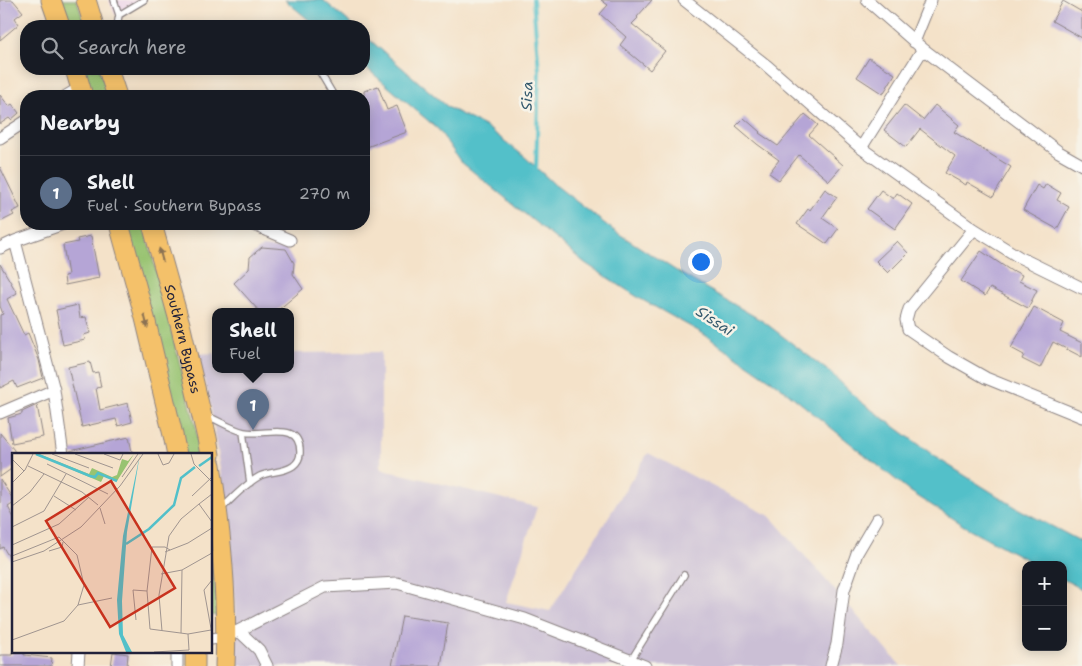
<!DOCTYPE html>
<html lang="en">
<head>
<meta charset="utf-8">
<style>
  body { margin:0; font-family:"Shantell Sans",sans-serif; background:#20242c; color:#f1f3f6 }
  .controls { position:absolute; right:15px; bottom:15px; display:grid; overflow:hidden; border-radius:10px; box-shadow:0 2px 12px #0003 }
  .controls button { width:45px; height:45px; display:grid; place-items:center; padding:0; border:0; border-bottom:1px solid #363941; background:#171b24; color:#f1f3f6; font:25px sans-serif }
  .you { position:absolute; left:700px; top:261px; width:18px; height:18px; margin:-12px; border:4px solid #fff; border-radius:50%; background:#1a73e8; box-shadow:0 0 0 8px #1a73e833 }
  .badge { display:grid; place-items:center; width:32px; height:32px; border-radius:50%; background:#c8321e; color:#fff; font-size:16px; font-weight:700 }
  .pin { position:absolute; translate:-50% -41px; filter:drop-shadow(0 1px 2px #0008) }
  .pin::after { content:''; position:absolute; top:26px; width:18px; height:15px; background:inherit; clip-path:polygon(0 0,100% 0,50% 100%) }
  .popup { position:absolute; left:212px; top:308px; width:82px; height:65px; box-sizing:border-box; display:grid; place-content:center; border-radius:10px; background:#171b24; filter:drop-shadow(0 1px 4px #0005); font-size:16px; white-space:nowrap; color:#9ea1a6 }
  .popup b { font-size:19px; color:#f1f3f6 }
  .popup::after { content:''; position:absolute; left:50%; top:100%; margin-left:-10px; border:10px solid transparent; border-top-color:#171b24 }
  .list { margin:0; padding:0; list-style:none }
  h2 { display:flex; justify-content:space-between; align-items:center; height:65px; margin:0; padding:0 20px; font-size:21px }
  h2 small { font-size:16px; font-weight:400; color:#9ea1a6 }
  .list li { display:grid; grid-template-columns:32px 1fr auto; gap:15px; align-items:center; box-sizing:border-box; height:75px; padding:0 20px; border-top:1px solid #363941 }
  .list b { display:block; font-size:19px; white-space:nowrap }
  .list p { margin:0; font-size:16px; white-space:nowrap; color:#9ea1a6 }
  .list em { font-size:16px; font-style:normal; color:#9ea1a6 }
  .icon { flex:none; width:28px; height:28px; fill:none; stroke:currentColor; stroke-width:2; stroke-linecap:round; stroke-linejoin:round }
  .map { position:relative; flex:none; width:1082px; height:666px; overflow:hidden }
  .search { position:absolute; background:#171b24; box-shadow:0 2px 12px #0003; left:20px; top:20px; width:350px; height:55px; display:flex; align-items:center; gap:12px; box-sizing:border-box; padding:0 18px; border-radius:20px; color:#9ea1a6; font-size:19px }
  .panel { position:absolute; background:#171b24; box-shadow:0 2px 12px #0003; left:20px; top:90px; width:350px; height:140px; border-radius:20px }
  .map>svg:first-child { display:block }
</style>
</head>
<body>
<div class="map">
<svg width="1082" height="666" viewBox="0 0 1082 666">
  <rect width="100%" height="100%" fill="#f7f3e8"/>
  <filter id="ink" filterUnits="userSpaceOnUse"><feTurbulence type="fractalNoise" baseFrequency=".02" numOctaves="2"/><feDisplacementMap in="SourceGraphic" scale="10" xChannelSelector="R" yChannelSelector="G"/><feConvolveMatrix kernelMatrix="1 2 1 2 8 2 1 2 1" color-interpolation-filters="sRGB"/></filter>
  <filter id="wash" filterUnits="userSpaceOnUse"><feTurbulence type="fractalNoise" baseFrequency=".0096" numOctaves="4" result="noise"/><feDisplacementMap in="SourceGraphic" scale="20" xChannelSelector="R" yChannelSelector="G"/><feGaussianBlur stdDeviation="1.12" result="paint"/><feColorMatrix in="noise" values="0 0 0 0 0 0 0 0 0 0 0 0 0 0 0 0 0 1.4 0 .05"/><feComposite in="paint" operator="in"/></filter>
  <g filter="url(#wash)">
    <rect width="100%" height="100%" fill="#f4e2c9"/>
    <path fill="#ecd1ea" d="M109,0H140L115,15Z"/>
    <path fill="#cbbfd5" d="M381,352V469L537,507L506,602L550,611L648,453L770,516L901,666H235L236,622L227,506L209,397L197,354L215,353L216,369H290L291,353Z"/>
    <path fill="#98c371" stroke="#5d7256" d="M53,0H77L85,26H62Z
      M77,69H99L109,96H87Z
      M123,224H144L196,427L199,455H182Z
      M211,553L219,616L211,615Z"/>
    <path fill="#52c0c9" stroke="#3a7182" d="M285,0H323L354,26H316Z
      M364,35L449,108L488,128L525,157L554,184L613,230L675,270L764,322L831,373L861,402L940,460L1017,508L1082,542V589L1063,579V565H1037L964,526L911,492L778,385L702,333L639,298L585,263L460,161L439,130L364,66Z"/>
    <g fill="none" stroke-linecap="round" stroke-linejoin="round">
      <path stroke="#52c0c9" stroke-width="4" d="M533,0L539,70L536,170"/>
    </g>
    <g id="blocks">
      <path fill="#b5a5d6" d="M0,0H13L23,12L15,18L19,24L0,40Z
        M601,0H652L637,17L638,18L632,24L665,51L650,70L620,45L626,37L600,14L608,5Z
        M1063,1L1082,12V38L1052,21Z
        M869,58L895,74L883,94L857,77Z
        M378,86L387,110L397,106L407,132L364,148V91Z
        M0,95L9,106L12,104L19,113L11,120L9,118L0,124Z
        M904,105L923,120L935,105L959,125L954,132L1011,167L993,197L967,182L966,185L945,173L955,156L920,129L906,147L884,130Z
        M805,114L818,125L809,135L843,165L829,181L799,155L779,180L769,173L779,160L757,144L736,126L744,118L760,132L759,133L778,146Z
        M0,167L20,208L12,212L14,215L0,222Z
        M1046,184L1061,193L1057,200L1069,207L1057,229L1023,210L1037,185L1043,189Z
        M825,189L837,197L822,218L838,229L827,244L797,224L808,209L810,210Z
        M881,190L893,199L897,193L912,204L895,229L867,209Z
        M91,236L99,278L65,285L64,276L68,275L63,245L78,242L77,239Z
        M897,241L908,253L888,273L876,261Z
        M262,247L286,249L294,263L293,274L303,289L277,311H259L234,283L249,269L250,257Z
        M981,251L1013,272L1014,271L1022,275L1019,281L1037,290L1028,308L990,288L985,296L961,281Z
        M0,264L17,293L7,299L24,335L28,333L39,360L43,378L17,388L14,381L0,388V315L3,314L0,306Z
        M78,305L80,318L86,317L90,333L84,335L85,340L63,345L56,310Z
        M1034,307L1064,323L1060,332L1082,343V357L1053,342L1040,368L1022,359L1024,355L1011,348Z
        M90,362L93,373L98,372L101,387L96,388L100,410L128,403L132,422L118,426L116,419L82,427L68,367Z
        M37,405L43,437L12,443L8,418L22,414V412Z
        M0,433L14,450V467L0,477Z
        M129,437L132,452L121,455H71L70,451Z
        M0,479L14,501V503L8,507L14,518V566L3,547L0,549Z
        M402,616L448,623L441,666H392Z
        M12,652H24V655L52,658L51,666H0V655H12Z
        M113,652L128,654L127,666H111Z"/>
    </g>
  </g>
  <g filter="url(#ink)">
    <use href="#blocks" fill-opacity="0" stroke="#8b8282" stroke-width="1"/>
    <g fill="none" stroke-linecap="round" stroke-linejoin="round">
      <defs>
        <path id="service" d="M114,0L119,15L117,26
          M119,15L144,0
          M318,69L334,96
          M205,415C218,420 231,429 244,432C264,437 301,419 300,453C300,458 297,463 293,466C283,473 270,471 260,476C245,484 233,498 221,509
          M243,432L250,483
          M631,660L684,575"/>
        <path id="minor" d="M684,0L766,65L861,148L974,229L1019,257L1082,288
          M867,0L923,49L1059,152L1082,165
          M914,42L931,0
          M66,96L81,87
          M0,138L26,121
          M861,148L923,49
          M252,224L290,240
          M974,229L909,309L906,320L908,329L949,357L986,378L1082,417
          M15,241L54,390L63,455
          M0,248L15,241L63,224
          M0,413L54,390
          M239,631L259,650L267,666
          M211,639L226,637L325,587L397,583L525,619L645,666
          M78,666L79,652
          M177,666V652
          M831,666L837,644L844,590L857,553L877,519"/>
        <g id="trunk">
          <path d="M51,0L60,26"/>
          <path d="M86,0L94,26"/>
          <path d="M75,69L83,96"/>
          <path d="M108,69L117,96"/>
          <path d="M119,224L145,318L173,435L177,455"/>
          <path id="s1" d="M152,224L180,324L207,438L210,455"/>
          <path d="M211,465C221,532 228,598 225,666"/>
          <path d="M195,666V652"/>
        </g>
      </defs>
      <use href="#service" stroke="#8b8282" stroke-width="8"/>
      <use href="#minor" stroke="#8b8282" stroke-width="13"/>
      <use href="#trunk" stroke="#8b8282" stroke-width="21"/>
      <use href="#service" stroke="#fff" stroke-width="5.5"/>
      <use href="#minor" stroke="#fff" stroke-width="11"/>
      <use href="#trunk" stroke="#f4c16a" stroke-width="19"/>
    </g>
    <defs><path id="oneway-solid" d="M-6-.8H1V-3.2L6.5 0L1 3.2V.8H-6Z" transform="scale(1.25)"/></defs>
    <g fill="#8b7252">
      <use href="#oneway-solid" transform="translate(161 255) rotate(-105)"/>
      <use href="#oneway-solid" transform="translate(146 321) rotate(76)"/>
    </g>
  </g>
  <g text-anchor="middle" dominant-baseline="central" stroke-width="5" stroke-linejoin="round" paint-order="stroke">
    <g font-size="14" fill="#22223b" stroke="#f7f3e8">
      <text stroke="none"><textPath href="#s1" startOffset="119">Southern Bypass</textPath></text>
    </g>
    <g font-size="15" font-style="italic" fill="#33596d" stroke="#f7f3e8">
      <text transform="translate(527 96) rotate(-88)">Sisa</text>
      <text transform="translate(715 321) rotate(33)">Sissai</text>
    </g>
  </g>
  <g transform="translate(12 453)">
    <rect width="200" height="200" fill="#f4e2c9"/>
    <path d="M23,1H27L77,21L80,15L100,24L105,22L110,6L116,8L122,1L105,28L92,23L89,29Z" fill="#98c371"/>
    <path d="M128,1L115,79L110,148L111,182L120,199H114L107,181L105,147L111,83Z" fill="#52c0c9"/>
    <path fill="none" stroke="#52c0c9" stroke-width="2.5" d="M24,1L78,23L83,24L86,20L105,28M187,13L200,4M114,91L137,76L162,52L169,25L183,14"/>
    <path fill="none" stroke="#a09590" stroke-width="1" d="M40,1L77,15M63,1L101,15M92,1L108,7L111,1M146,1L151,12L157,10L162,1M179,1L182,11L200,29M0,6L12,18M35,11L96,41M16,13L70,39L86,52M110,24L126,1M0,30L13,17L21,1M42,43L64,57M180,43L200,24M187,51L200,41M0,53L18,39L32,21M88,55L93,71M0,74L32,58L54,21M0,92L47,71L77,44M158,97L153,94H140L135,138L138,176L176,181L199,177M37,98L50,94L51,89M153,99L176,90L200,75M0,103L47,84L65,102L72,132L66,152M0,109L32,98L69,74L108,33L131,1M149,121L170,117L200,100M200,127L192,137L200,181M124,167L121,137L135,138M150,178L147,142L157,83L169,66L187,51L200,69M169,180L170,117M0,187L52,168L66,152L100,145M142,199L177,197L176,181"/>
    <path fill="#c8321e" fill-opacity="0.15" stroke="#c8321e" stroke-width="2.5" d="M99,28L163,135L98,174L34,68Z"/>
    <rect width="200" height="200" fill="none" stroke="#22223b" stroke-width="2.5"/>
  </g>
</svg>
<div class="controls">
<button>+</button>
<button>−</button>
</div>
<div class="you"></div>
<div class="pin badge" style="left:253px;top:430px;background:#5c6f8a">1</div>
<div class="popup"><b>Shell</b>Fuel</div>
<div class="search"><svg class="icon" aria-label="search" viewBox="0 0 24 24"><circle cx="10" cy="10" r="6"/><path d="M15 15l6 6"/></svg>Search here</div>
<section class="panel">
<h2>Nearby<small></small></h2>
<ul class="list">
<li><span class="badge" style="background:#5c6f8a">1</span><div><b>Shell</b><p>Fuel · Southern Bypass</p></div><em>270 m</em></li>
</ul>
</section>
</div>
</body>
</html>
